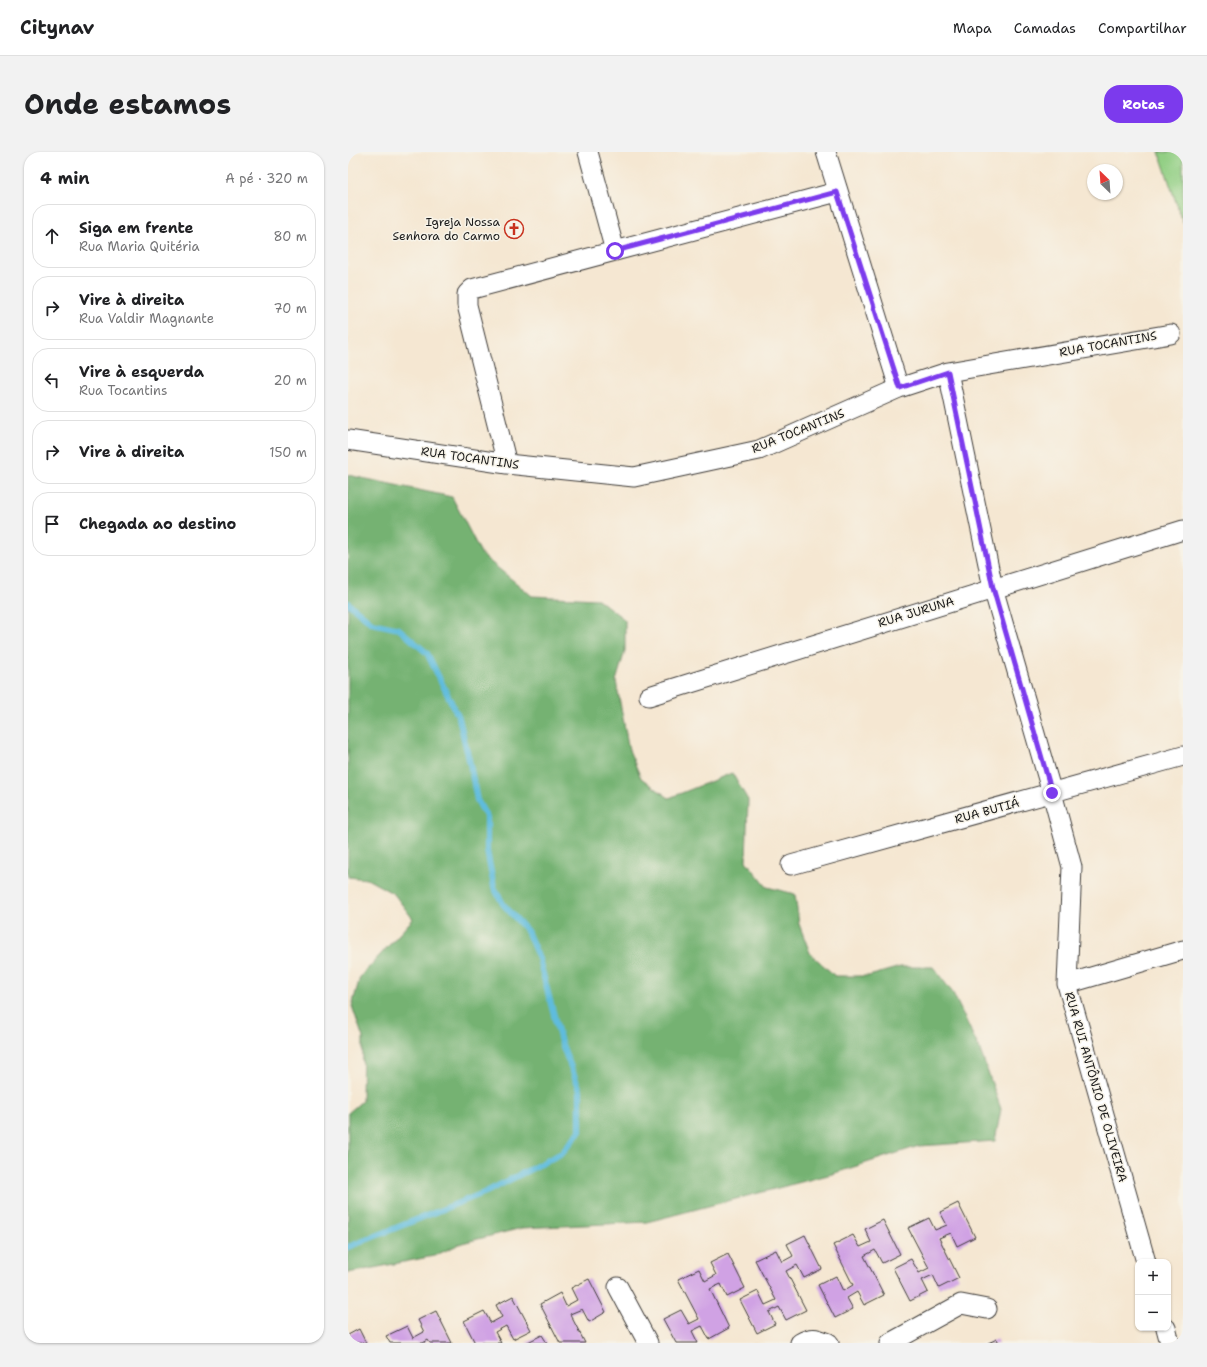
<!DOCTYPE html>
<html lang="pt">
<head>
<meta charset="utf-8">
<style>
  body { margin:0; font-family:"Shantell Sans",sans-serif; background:#f2f2f2; color:#202124 }
  .controls { position:absolute; right:12px; bottom:12px; display:grid; overflow:hidden; border-radius:8px; box-shadow:0 1px 3px #0004 }
  .controls button { width:36px; height:36px; display:grid; place-items:center; padding:0; border:0; border-bottom:1px solid #e0e0e0; background:#fff; color:#202124; font:20px sans-serif }
  .compass { position:absolute; left:739px; top:12px; width:36px; height:36px; border-radius:50%; background:#fff; box-shadow:0 1px 3px #0004; rotate:335deg }
  .stop { position:absolute; width:12px; height:12px; margin:-9px; border:3px solid #7c3aed; border-radius:50%; background:#fff }
  .stop.end { background:#7c3aed; border-color:#fff; box-shadow:0 1px 4px #0008 }
  .list { margin:0; padding:0; list-style:none }
  h2 { display:flex; justify-content:space-between; align-items:center; height:52px; margin:0; padding:0 16px; font-size:17px }
  h2 small { font-size:13px; font-weight:400; color:#757577 }
  .list li { display:grid; grid-template-columns:26px 1fr auto; gap:12px; align-items:center; box-sizing:border-box; height:64px; margin:0 8px 8px; padding:0 8px; border:1px solid #e0e0e0; border-radius:16px }
  .list b { display:block; font-size:15px; white-space:nowrap }
  .list p { margin:0; font-size:13px; white-space:nowrap; color:#757577 }
  .list em { font-size:13px; font-style:normal; color:#757577 }
  .icon { flex:none; width:22px; height:22px; fill:none; stroke:currentColor; stroke-width:2; stroke-linecap:round; stroke-linejoin:round }
  .map { position:relative; flex:none; width:835px; height:1191px; overflow:hidden; border-radius:16px }
  header { display:flex; align-items:center; gap:24px; box-sizing:border-box; height:56px; padding:0 20px; background:#fff; border-bottom:1px solid #e0e0e0 }
  header strong { font-size:19px }
  nav { display:flex; gap:22px; margin-inline-start:auto; font-size:14px }
  .intro { display:flex; align-items:center; justify-content:space-between; box-sizing:border-box; height:96px; padding:0 24px }
  h1 { margin:0; font-size:28px }
  .button { padding:10px 18px; border-radius:16px; background:#7c3aed; color:#fff; font-size:14px; font-weight:700 }
  main { display:flex; gap:24px; padding:0 24px }
  aside { flex:1; background:#fff; border-radius:16px; box-shadow:0 1px 3px #0004 }
  .map>svg:first-child { display:block }
</style>
</head>
<body>
<header>
<strong>Citynav</strong>
<nav><a>Mapa</a><a>Camadas</a><a>Compartilhar</a></nav>
</header>
<div class="intro"><h1>Onde estamos</h1><a class="button">Rotas</a></div>
<main>
<aside>
<h2>4 min<small>A pé · 320 m</small></h2>
<ul class="list">
<li><svg class="icon" aria-label="ahead" viewBox="0 0 24 24"><path d="M12 20V5M6 11l6-6 6 6"/></svg><div><b>Siga em frente</b><p>Rua Maria Quitéria</p></div><em>80 m</em></li>
<li><svg class="icon" aria-label="right" viewBox="0 0 24 24"><path d="M7 20v-9h11M14 6l5 5-5 5"/></svg><div><b>Vire à direita</b><p>Rua Valdir Magnante</p></div><em>70 m</em></li>
<li><svg class="icon" aria-label="left" viewBox="0 0 24 24"><path d="M17 20v-9H6M10 6l-5 5 5 5"/></svg><div><b>Vire à esquerda</b><p>Rua Tocantins</p></div><em>20 m</em></li>
<li><svg class="icon" aria-label="right" viewBox="0 0 24 24"><path d="M7 20v-9h11M14 6l5 5-5 5"/></svg><div><b>Vire à direita</b></div><em>150 m</em></li>
<li><svg class="icon" aria-label="arrive" viewBox="0 0 24 24"><path d="M6 21V4h12l-3 4 3 4H6"/></svg><div><b>Chegada ao destino</b></div></li>
</ul>
</aside>
<div class="map">
<svg width="835" height="1191" viewBox="0 0 835 1191">
  <rect width="100%" height="100%" fill="#f7f3e8"/>
  <filter id="ink" filterUnits="userSpaceOnUse"><feTurbulence type="fractalNoise" baseFrequency=".025" numOctaves="2"/><feDisplacementMap in="SourceGraphic" scale="8" xChannelSelector="R" yChannelSelector="G"/><feConvolveMatrix kernelMatrix="1 2 1 2 8 2 1 2 1" color-interpolation-filters="sRGB"/></filter>
  <filter id="wash" filterUnits="userSpaceOnUse"><feTurbulence type="fractalNoise" baseFrequency=".012" numOctaves="4" result="noise"/><feDisplacementMap in="SourceGraphic" scale="16" xChannelSelector="R" yChannelSelector="G"/><feGaussianBlur stdDeviation="0.9" result="paint"/><feColorMatrix in="noise" values="0 0 0 0 0 0 0 0 0 0 0 0 0 0 0 0 0 1.4 0 .05"/><feComposite in="paint" operator="in"/></filter>
  <g filter="url(#wash)">
    <rect width="100%" height="100%" fill="#f5e7d2"/>
    <path fill="#92cf84" stroke="#577650" d="M811,0H835V71Z"/>
    <path fill="#75b272" stroke="#486747" d="M0,323L104,345L134,403L184,444L250,447L277,468V499L268,529L281,598L293,626L321,646L384,621L400,648L398,709L419,735L447,742L451,772L462,801L487,824H521L552,815H585L605,841L632,898L653,957L647,989L571,994L484,1022L299,1070L174,1076L114,1091L86,1104L0,1121V961L14,949L15,886L4,854L12,825L65,767L46,742L19,727L0,725Z"/>
    <g fill="none" stroke-linecap="round" stroke-linejoin="round">
      <path stroke="#5ebcdd" stroke-width="6" d="M0,451L24,471L51,477L79,501L111,566L122,612L129,648L139,666V699L146,735L155,752L179,779L191,807L213,890L232,938V979L214,1001L138,1040L0,1095"/>
    </g>
    <g id="blocks">
      <path fill="#d0a2e4" d="M610,1051L627,1085L609,1094L603,1081L591,1086L611,1126L591,1136L585,1123L574,1128L580,1140L562,1149L545,1116L563,1107L571,1121L581,1116L560,1076L581,1066L587,1078L599,1073L592,1060Z
        M535,1068L552,1102L534,1111L527,1098L516,1104L536,1143L516,1153L509,1140L499,1146L505,1157L487,1166L470,1133L488,1124L495,1139L505,1133L485,1093L505,1083L512,1095L523,1090L517,1077Z
        M457,1083L474,1117L456,1126L449,1113L438,1119L458,1158L438,1168L431,1155L421,1160L427,1172L409,1181L392,1148L410,1139L417,1153L428,1148L407,1108L428,1098L434,1110L445,1104L439,1092Z
        M380,1102L397,1136L379,1145L373,1132L362,1137L381,1176L361,1187L354,1174L344,1179L350,1191H328L315,1167L333,1158L341,1172L351,1167L330,1127L351,1117L357,1129L368,1123L362,1111Z
        M241,1127L258,1160L241,1170L234,1157L222,1162L237,1191H212L192,1152L212,1141L218,1154L229,1148L223,1136Z
        M165,1144L183,1178L165,1187L158,1174L147,1180L153,1191H127L116,1169L136,1159L143,1171L154,1165L148,1153Z
        M88,1159L104,1191H82L80,1188L75,1191H42L38,1184L59,1174L65,1186L76,1180L70,1168Z
        M11,1177L18,1191H0V1183Z
        M194,1183L199,1191H178Z
        M649,1187L651,1191H640Z"/>
    </g>
  </g>
  <g filter="url(#ink)">
    <use href="#blocks" fill-opacity="0" stroke="#3d3a37" stroke-width="1"/>
    <g fill="none" stroke-linecap="round" stroke-linejoin="round">
      <defs>
        <path id="minor" d="M240,0L267,99
          M478,0L551,236
          M600,220L645,436L704,641L724,715L719,832L798,1110
          M0,288L159,312L286,325L411,298L551,236L600,220L823,182
          M159,312L119,153V142L124,137L489,40
          M301,544L835,378
          M443,713L835,604
          M719,832L835,798
          M270,1135L300,1191
          M818,1176L822,1191
          M452,1191C464,1184 468,1186 481,1191
          M542,1191L613,1152L639,1157"/>
      </defs>
      <use href="#minor" stroke="#3d3a37" stroke-width="21"/>
      <use href="#minor" stroke="#fff" stroke-width="19"/>
    </g>
  </g>
  <g fill="none" stroke-linecap="round" stroke-linejoin="round" filter="url(#ink)">
    <path stroke="#7c3aed" stroke-width="5" d="M267,99L489,40L552,236L600,220L645,436L704,641"/>
  </g>
  <defs>
    <symbol id="church-ring" viewBox="-11 -11 22 22"><circle r="9.5" fill="#f7f3e8" stroke="#c8321e" stroke-width="1.5"/><path d="M-1.2-6h2.4v3.5h3.3v2.4h-3.3V6h-2.4V-.1h-3.3v-2.4h3.3Z" fill="#c8321e"/></symbol>
  </defs>
  <g fill-rule="evenodd">
    <use href="#church-ring" x="155" y="66" width="22" height="22"/>
  </g>
  <g text-anchor="middle" dominant-baseline="central" stroke-width="3" stroke-linejoin="round" paint-order="stroke">
    <g font-size="12" fill="#1c1c1c" stroke="#f7f3e8" text-anchor="end">
      <text x="152" y="70">Igreja Nossa<tspan x="152" dy="14">Senhora do Carmo</tspan></text>
    </g>
    <g font-size="12" fill="#1c1c1c" stroke="#f7f3e8">
      <text transform="translate(760 192) rotate(-10)">RUA TOCANTINS</text>
      <text transform="translate(450 279) rotate(-22)">RUA TOCANTINS</text>
      <text transform="translate(122 306) rotate(8)">RUA TOCANTINS</text>
      <text transform="translate(568 460) rotate(-17)">RUA JURUNA</text>
      <text transform="translate(639 659) rotate(-15)">RUA BUTIÁ</text>
      <text transform="translate(748 935) rotate(74)">RUA RUI ANTÔNIO DE OLIVEIRA</text>
    </g>
  </g>
</svg>
<div class="controls">
<button>+</button>
<button>−</button>
</div>
<svg class="compass" viewBox="-18 -18 36 36"><path d="M0-13l5 13h-10z" fill="#e53935"/><path d="M0 13l5-13h-10z" fill="#757577"/></svg>
<div class="stop" style="left:267px;top:99px"></div>
<div class="stop end" style="left:704px;top:641px"></div>
</div>
</main>
</body>
</html>
